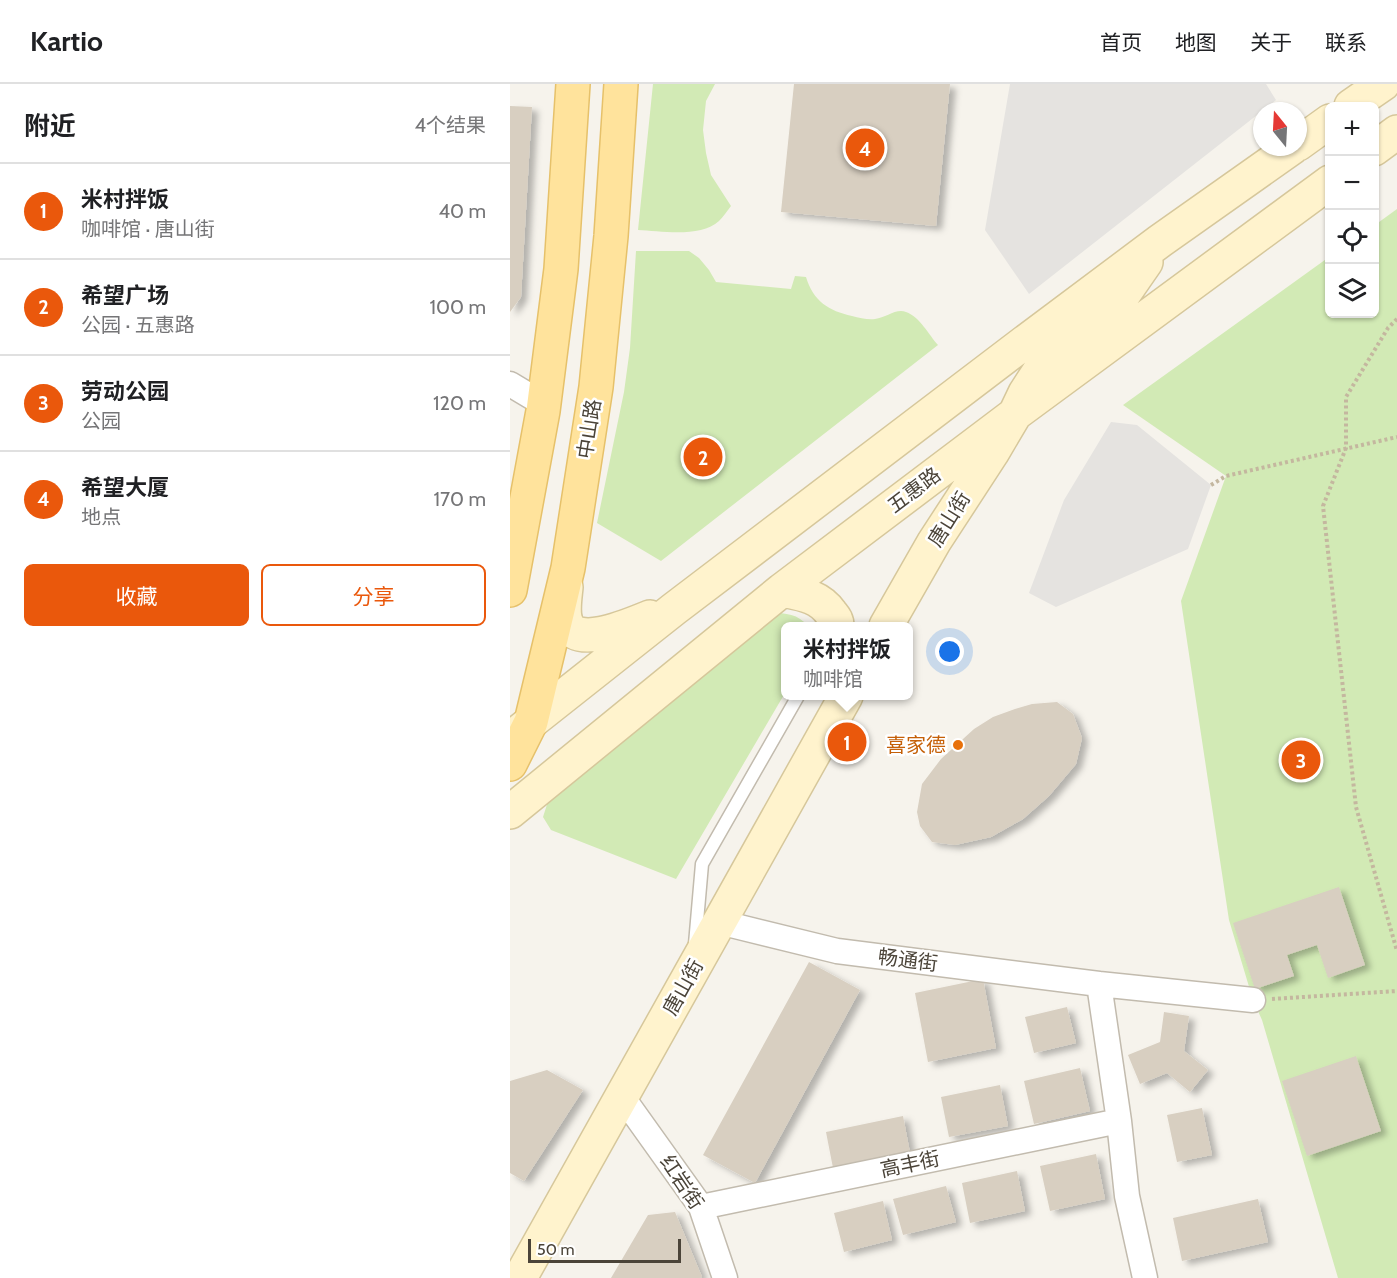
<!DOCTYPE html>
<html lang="zh">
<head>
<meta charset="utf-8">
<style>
  body { margin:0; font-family:Cabin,"Noto Sans SC",sans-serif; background:#f2f2f2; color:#202124 }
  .controls { position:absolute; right:18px; top:18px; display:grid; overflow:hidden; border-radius:9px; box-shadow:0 2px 4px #0004 }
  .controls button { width:54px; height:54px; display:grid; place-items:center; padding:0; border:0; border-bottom:2px solid #e0e0e0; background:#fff; color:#202124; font:30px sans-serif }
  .compass { position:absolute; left:743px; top:18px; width:54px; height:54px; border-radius:50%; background:#fff; box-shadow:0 2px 4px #0004; rotate:342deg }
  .scale { position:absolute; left:18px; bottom:15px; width:153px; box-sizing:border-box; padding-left:6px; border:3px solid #4b4439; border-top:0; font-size:16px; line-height:21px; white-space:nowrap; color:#4b4439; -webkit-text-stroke:4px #fff; paint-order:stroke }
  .you { position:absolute; left:440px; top:568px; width:21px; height:21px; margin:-15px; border:4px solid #fff; border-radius:50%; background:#1a73e8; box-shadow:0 0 0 9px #1a73e833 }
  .badge { display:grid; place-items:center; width:39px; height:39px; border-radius:50%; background:#ea580c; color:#fff; font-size:20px; font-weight:700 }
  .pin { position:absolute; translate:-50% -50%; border:3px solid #fff; box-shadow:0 2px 6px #0006 }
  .popup { position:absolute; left:271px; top:538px; width:132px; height:78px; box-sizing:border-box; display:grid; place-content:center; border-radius:9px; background:#fff; filter:drop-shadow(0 2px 4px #0005); font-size:20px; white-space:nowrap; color:#757577 }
  .popup b { font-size:22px; color:#202124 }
  .popup::after { content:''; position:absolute; left:50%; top:100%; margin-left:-12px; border:12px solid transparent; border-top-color:#fff }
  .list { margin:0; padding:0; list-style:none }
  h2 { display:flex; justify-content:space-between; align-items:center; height:78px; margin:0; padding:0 24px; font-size:26px }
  h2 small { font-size:20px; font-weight:400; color:#757577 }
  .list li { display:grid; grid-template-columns:39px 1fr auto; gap:18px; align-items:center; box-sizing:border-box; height:96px; padding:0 24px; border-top:2px solid #e0e0e0 }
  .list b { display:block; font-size:22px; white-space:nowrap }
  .list p { margin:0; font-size:20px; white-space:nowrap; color:#757577 }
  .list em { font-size:20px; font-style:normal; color:#757577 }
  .actions { display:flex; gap:12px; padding:18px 24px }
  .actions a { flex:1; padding:14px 0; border:2px solid #ea580c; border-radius:9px; text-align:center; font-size:21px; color:#ea580c }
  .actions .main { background:#ea580c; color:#fff }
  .icon { flex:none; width:33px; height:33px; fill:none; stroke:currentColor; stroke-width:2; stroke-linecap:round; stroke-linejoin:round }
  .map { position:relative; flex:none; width:887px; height:1194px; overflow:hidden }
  header { display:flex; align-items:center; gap:36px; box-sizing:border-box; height:84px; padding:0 30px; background:#fff; border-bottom:2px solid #e0e0e0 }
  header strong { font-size:28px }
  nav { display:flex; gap:33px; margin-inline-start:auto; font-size:21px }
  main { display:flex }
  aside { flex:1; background:#fff }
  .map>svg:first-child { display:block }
</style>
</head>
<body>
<header>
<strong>Kartio</strong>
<nav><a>首页</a><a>地图</a><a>关于</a><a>联系</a></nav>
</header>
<main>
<aside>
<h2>附近<small>4个结果</small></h2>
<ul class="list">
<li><span class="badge">1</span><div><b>米村拌饭</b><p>咖啡馆 · 唐山街</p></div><em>40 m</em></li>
<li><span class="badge">2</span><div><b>希望广场</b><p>公园 · 五惠路</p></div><em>100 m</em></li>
<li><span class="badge">3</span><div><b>劳动公园</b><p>公园</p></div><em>120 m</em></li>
<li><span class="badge">4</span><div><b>希望大厦</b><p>地点</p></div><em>170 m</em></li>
</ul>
<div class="actions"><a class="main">收藏</a><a>分享</a></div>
</aside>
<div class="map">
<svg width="887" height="1194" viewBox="0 0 887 1194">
  <defs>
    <filter id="shadow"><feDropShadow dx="6" dy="4" stdDeviation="3" flood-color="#0004"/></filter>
  </defs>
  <rect width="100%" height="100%" fill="#f6f3ec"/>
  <path fill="#d2eab5" d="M143,0H205L196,17L193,46L196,69L201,91L221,122C217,127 213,133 209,137C191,154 151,147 128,146Z
    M887,125V1194H828L752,936L743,916L719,836L671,517L716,392L613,321L819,173L820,230H864L865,141Z
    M126,167H179L189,174L199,186L206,198L281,205L285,192L296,193C303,217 319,227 342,232C350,234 358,236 365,235C376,234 386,224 396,228C410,233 419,251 428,261L151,477L87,439L114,308L120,264Z
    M261,529C276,529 288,530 298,542H276L275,609L166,795L41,746L33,733L41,708Z"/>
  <path fill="#e5e3e0" d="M500,0H756L766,16L519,210L475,146Z
    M601,338L627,341L701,401L678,465L546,523L519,509L554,416Z"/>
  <path fill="#d8cfc1" filter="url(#shadow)" d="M284,0H440L426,142L271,128Z
    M0,22L22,23L11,213L0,228Z
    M547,618L563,630L572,654L566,680L539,712L513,735L481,753L445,761L422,758L410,742L407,728L412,700L431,675L464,645L483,633L505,625L522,620Z
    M829,803L855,881L818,894L807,861L777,871L784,892L745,905L723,839Z
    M299,878L350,906L245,1099L193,1071Z
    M473,895L486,964L418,978L405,909Z
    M557,923L566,959L524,969L515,933Z
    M654,928L679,932L674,967L698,986L680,1008L657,989L630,1000L618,971L650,958Z
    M846,972L871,1047L797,1072L772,997Z
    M570,984L580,1027L524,1040L514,997Z
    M37,986L73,1006L14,1097L0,1089V997Z
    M490,1001L498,1042L439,1053L431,1013Z
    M692,1024L702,1071L667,1078L657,1031Z
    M393,1032L401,1074L324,1089L316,1048Z
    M586,1070L595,1115L540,1127L530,1082Z
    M507,1087L515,1127L460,1139L452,1099Z
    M436,1102L446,1138L393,1151L383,1115Z
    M748,1115L758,1158L672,1177L663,1134Z
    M373,1117L382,1156L334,1168L324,1129Z
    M165,1128L192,1193L189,1194H101L138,1131Z"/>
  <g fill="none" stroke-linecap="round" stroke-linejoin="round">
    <defs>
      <path id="lane" d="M185,860L192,780L288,612"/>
      <path id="street" d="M0,300L30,318L33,327
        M209,838L327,867L589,900L609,1037L617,1112L635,1194
        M589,900L743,916
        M111,1011L191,1123L215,1194
        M191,1123L609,1037"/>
      <path id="secondary" d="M841,22L873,0
        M788,60L820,37
        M864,65L887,48
        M56,503C55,514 52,530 57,540C68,565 122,540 140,533
        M272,506C292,510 309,512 321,529C325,534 327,536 327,542
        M376,542L424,458L482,369L505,330L515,309L530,286L555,262L593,234L609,217L636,178
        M6,650L164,525L515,258L650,157L783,63
        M0,728L272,506L505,330L820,98
        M10,1194L336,612"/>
      <path id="primary" d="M0,506L33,327L51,185L63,0
        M0,680L21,638L58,484L86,303L101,152L111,0"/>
    </defs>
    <use href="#lane" stroke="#c2bbae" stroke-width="15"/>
    <use href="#street" stroke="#c2bbae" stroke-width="27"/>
    <use href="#secondary" stroke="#d6c79b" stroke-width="36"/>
    <use href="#primary" stroke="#e6c16a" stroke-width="36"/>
    <path stroke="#c4b79f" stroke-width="4" stroke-dasharray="3 3" stroke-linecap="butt" d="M887,235L878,244L836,313V364L813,422L846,723L887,867
      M701,401L716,392L887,353
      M762,915L887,907"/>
    <use href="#lane" stroke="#fff" stroke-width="12"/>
    <use href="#street" stroke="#fff" stroke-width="24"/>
    <use href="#secondary" stroke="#fff3cd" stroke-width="33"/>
    <use href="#primary" stroke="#ffe39c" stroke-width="33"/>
  </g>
  <circle fill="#e8710a" stroke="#fff" stroke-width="2" cx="448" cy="661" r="6"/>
  <g text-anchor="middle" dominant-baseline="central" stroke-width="5" stroke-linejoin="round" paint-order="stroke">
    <g font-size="20" fill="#4b4439" stroke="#fff">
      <text transform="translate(79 345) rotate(-81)">中山路</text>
      <text transform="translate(404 406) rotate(-37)">五惠路</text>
      <text transform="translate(439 435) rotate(-58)">唐山街</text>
      <text transform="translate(398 876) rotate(7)">畅通街</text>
      <text transform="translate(173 903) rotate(-61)">唐山街</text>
      <text transform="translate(400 1080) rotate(-12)">高丰街</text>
      <text transform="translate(172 1098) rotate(56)">红岩街</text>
    </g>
    <g font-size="20" fill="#c56008" stroke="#fff" text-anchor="end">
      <text x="436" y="661">喜家德</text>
    </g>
  </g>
</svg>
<div class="controls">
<button>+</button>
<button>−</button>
<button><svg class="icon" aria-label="locate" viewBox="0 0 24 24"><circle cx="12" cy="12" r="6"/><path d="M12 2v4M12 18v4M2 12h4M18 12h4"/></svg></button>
<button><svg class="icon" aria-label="layers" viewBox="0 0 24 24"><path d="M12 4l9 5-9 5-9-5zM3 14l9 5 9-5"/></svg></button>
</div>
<svg class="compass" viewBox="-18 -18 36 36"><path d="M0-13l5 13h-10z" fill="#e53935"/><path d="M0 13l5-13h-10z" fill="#757577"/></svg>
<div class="scale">50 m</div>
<div class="you"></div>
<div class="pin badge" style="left:337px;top:658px">1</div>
<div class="popup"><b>米村拌饭</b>咖啡馆</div>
<div class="pin badge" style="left:193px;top:373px">2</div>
<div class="pin badge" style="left:791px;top:676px">3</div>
<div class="pin badge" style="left:355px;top:64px">4</div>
</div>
</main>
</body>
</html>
